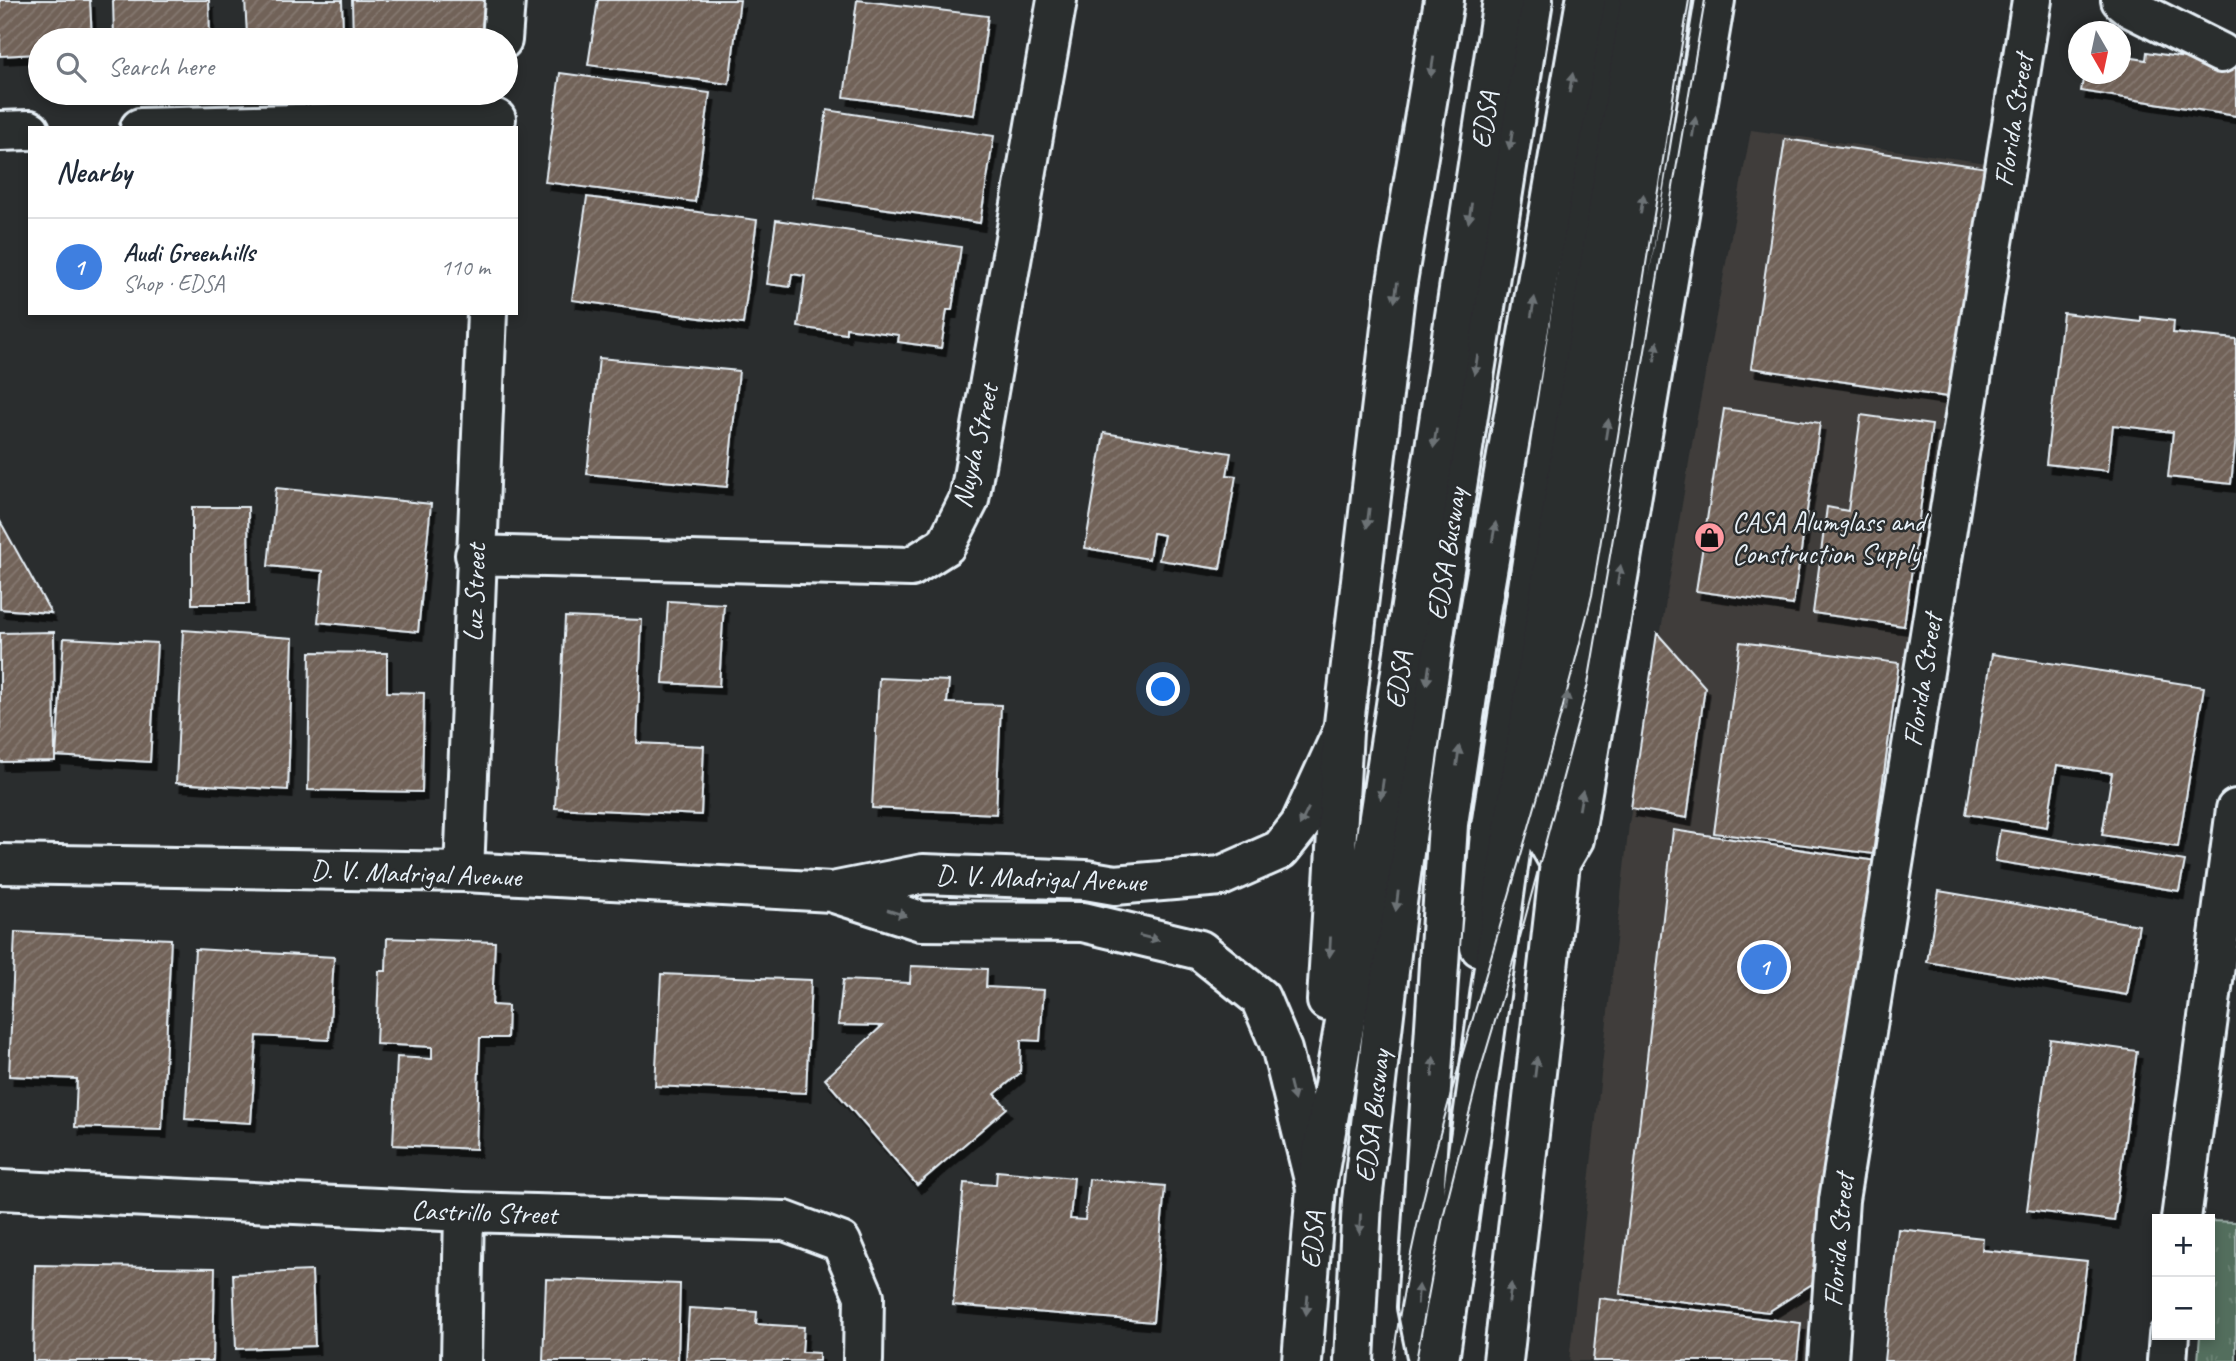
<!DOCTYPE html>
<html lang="en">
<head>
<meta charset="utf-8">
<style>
  body { margin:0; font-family:Caveat,sans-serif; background:#f2f2f3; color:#1f2937 }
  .controls { position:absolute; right:21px; bottom:21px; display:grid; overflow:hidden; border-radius:0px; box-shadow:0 4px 10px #0003 }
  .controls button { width:63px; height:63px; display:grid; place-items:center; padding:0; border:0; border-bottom:2px solid #e0e1e3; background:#fff; color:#1f2937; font:35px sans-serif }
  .compass { position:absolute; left:2068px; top:21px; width:63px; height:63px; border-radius:50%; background:#fff; box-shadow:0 4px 10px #0003; rotate:171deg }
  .you { position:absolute; left:1164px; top:690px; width:24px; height:24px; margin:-18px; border:5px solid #fff; border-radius:50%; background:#1a73e8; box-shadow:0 0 0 10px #1a73e833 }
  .badge { display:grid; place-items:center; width:46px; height:46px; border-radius:50%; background:#0b8043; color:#fff; font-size:23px; font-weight:700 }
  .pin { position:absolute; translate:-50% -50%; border:4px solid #fff; box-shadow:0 2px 7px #0006 }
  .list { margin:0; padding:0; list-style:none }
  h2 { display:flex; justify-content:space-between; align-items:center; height:91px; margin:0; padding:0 28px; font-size:30px }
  h2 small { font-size:23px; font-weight:400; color:#747a83 }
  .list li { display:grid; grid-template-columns:46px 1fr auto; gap:21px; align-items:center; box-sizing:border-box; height:98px; padding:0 28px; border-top:2px solid #e0e1e3 }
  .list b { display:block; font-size:26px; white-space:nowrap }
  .list p { margin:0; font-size:23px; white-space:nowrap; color:#747a83 }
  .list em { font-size:23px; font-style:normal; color:#747a83 }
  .icon { flex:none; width:38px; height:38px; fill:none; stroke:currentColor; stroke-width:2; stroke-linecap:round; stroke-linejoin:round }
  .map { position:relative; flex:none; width:2236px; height:1361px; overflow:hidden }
  .search { position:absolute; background:#fff; box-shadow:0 4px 10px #0003; left:28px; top:28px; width:490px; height:77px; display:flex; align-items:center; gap:18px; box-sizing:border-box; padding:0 24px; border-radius:38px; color:#747a83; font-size:26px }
  .panel { position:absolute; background:#fff; box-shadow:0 4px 10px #0003; left:28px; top:126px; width:490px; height:189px; border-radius:0px }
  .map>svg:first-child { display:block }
</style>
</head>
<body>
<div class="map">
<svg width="2236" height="1361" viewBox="0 0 2236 1361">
  <defs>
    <pattern id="grass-tufts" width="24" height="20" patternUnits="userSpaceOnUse" patternTransform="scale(1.75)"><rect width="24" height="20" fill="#536e5d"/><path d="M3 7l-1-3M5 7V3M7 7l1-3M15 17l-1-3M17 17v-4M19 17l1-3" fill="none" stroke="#6c8375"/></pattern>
    <pattern id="building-hatch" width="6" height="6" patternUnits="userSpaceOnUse" patternTransform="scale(1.75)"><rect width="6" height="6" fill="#716258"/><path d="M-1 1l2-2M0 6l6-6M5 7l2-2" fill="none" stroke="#857971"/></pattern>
    <filter id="shadow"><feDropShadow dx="4.5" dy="8" stdDeviation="0" flood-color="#0009"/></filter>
  </defs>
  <rect width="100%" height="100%" fill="#2a2d2e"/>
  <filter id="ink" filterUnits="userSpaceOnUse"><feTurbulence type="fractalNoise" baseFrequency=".0143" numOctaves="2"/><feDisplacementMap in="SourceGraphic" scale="14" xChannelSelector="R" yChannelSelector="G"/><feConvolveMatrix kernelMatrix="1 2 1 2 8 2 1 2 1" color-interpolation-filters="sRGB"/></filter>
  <g filter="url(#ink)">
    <path fill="#3f3d3b" d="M1751,130L1994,164L1810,1361H1569L1629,824L1692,444Z"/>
    <path fill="url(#grass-tufts)" stroke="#9eb0aa" stroke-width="2" d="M2210,1221L2236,1222V1361H2198L2200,1335H2210Z"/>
    <path fill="url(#building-hatch)" stroke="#e8f1f8" stroke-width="2" filter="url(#shadow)" d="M0,0H90L92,40H40L38,74L37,54L0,56Z
      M113,0H209L210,40H114Z
      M245,0H342L343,31L247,35Z
      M352,0H485L486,40H353Z
      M598,0H740L729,84L588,65Z
      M857,0L988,16L974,115L844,97Z
      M2147,52L2236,66V116L2081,91L2084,74H2120V56L2146,60Z
      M560,73L710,93L695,202L545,182Z
      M827,110L994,136L980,223L814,198Z
      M1785,139L1995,169L1961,399L1751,368Z
      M587,197L757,220L743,324L572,300Z
      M776,220L961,247L952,310H947L941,348L898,342L899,335L846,328V334L798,327L805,276L792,274L790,287L767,284Z
      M2063,313L2141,322V317L2174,321L2173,333L2236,339V437L2231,484L2168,477L2173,432L2113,425L2108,471L2046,464Z
      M599,358L739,371L727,487L587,474Z
      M1724,409L1820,423L1793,605L1696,591Z
      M1861,415L1932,425L1904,626L1813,613L1827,507L1848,511Z
      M1104,433L1231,453L1227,475L1236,476L1220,569L1159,560L1164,535L1153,533L1149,559L1085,548Z
      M276,488L431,504L418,632L318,622L323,571L268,566Z
      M192,507H248L249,604H192Z
      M0,521L51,613L0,609Z
      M668,601L724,604L719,686L663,683Z
      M565,617L642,620L637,743L704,746L701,815L555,808Z
      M183,630L293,638L288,790L176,783Z
      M54,632L55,761L0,762V633Z
      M1657,633L1705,687L1687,818L1631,808Z
      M64,638L157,643L150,762L56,756Z
      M1740,642L1899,663L1873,854L1714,833Z
      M310,652L387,653V692L424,693L422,792L308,790Z
      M1992,654L2204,687L2178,847L2102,835L2112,773L2057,765L2047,827L1966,814Z
      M879,678L949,681L947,703L1001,705L996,814L872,808Z
      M1673,830L1883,862L1828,1254L1812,1284L1768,1312L1620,1294Z
      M2000,830L2185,861L2179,891L1995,861Z
      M1939,891L2139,925L2127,995L1927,962Z
      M15,932L171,939L162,1130L75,1127L77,1079L9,1076Z
      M387,938L495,942L492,1005L508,1006L507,1038H480L476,1149L393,1145L397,1057L432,1059V1047L376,1044L379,971H386Z
      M195,949L334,957L329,1040L257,1036L251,1123L185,1119Z
      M911,966L987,969L986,987L1044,990L1040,1041L1021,1040L1020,1073L995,1094L1007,1108L917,1185L825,1079L882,1026L838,1025L843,980L910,983Z
      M661,974L811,980L806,1093L655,1086Z
      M2050,1039L2137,1051L2114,1221L2027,1210Z
      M997,1171L1074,1178L1070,1219L1085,1220L1089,1179L1165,1186L1153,1322L953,1305L964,1183L996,1185Z
      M1898,1229L1983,1238L1982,1250L2087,1261L2075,1361H1884Z
      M35,1265L215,1268L213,1361H33Z
      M312,1271L315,1346L236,1349L233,1274Z
      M546,1279L680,1284L678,1361H543Z
      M1599,1298L1801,1323L1797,1361H1593Z
      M689,1308L757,1312L756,1324L804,1327L802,1352L819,1353V1361H686Z"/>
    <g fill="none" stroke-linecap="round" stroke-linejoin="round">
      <defs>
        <path id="minor" d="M2121,0L2131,8L2221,53
          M502,40L505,0
          M140,128L496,119
          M0,131L30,130
          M475,555L911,567L946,545L969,500L1057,0
          M0,864L464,872L832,892L923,874L1086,880L1115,885L1221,876L1280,850L1300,825L1342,733
          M464,872L487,313
          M834,893L921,921L1083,922L1200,950L1260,998L1282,1050L1316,1188
          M1480,947L1490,833L1619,0
          M0,1190L464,1212L785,1221L841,1242L864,1296L863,1361
          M2181,1219L2236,809
          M461,1361L464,1212
          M1354,1361L1362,1201L1397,903L1438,608L1533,0
          M1828,1361L1839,1200L2032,0
          M2167,1361L2169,1335"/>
        <path id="highway" d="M1560,863L1545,837L1672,0
          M1327,1001L1343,732L1395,294L1444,0
          M1302,1361L1316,1188L1367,896L1503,0
          M1428,1361L1417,1307L1448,824L1478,623L1586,0
          M1439,1361L1512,838L1640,0
          M1503,1361L1560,863L1574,839L1715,0"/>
      </defs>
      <use href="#minor" stroke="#e8f1f8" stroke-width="44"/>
      <use href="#highway" stroke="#e8f1f8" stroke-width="44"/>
      <use href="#minor" stroke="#2a2d2e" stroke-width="38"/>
      <use href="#highway" stroke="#2a2d2e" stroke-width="38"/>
      <path stroke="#e8f1f8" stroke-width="2" d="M1393,1361C1411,1215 1457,1074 1498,933C1531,821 1564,709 1592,595L1689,0
        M1416,1361L1443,1217L1478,1078L1519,941L1588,684L1705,0"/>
    </g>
    <defs><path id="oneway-solid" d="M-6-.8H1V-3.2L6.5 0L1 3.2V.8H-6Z" transform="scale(1.75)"/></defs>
    <g fill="#6c7275">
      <use href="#oneway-solid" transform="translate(1432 67) rotate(99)"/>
      <use href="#oneway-solid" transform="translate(1571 83) rotate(-80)"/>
      <use href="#oneway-solid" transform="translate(1694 127) rotate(-81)"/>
      <use href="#oneway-solid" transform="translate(1511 140) rotate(99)"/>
      <use href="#oneway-solid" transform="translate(1642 204) rotate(-81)"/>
      <use href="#oneway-solid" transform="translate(1470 213) rotate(99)"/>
      <use href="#oneway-solid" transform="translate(1396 292) rotate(98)"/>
      <use href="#oneway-solid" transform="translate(1533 307) rotate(-80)"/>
      <use href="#oneway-solid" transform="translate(1656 351) rotate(-81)"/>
      <use href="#oneway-solid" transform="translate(1476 365) rotate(99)"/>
      <use href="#oneway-solid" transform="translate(1607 429) rotate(-81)"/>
      <use href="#oneway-solid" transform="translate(1435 438) rotate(99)"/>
      <use href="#oneway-solid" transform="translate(1368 518) rotate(97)"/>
      <use href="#oneway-solid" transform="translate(1494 532) rotate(-80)"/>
      <use href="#oneway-solid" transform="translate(1619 575) rotate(-80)"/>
      <use href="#oneway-solid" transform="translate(1428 675) rotate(98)"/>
      <use href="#oneway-solid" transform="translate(1566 702) rotate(-81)"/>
      <use href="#oneway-solid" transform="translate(1458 756) rotate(-82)"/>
      <use href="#oneway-solid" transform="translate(1382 789) rotate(98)"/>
      <use href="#oneway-solid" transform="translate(1581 800) rotate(-80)"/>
      <use href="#oneway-solid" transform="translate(1304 817) rotate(116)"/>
      <use href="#oneway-solid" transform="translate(1397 901) rotate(97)"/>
      <use href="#oneway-solid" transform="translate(897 913) rotate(18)"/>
      <use href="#oneway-solid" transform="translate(1149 938) rotate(14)"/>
      <use href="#oneway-solid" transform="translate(1330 947) rotate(93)"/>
      <use href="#oneway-solid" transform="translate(1433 1067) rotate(-86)"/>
      <use href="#oneway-solid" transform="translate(1536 1067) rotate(-83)"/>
      <use href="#oneway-solid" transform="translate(1292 1091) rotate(76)"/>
      <use href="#oneway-solid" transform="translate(1360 1224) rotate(93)"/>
      <use href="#oneway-solid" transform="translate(1510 1293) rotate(-83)"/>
      <use href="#oneway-solid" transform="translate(1418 1294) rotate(-86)"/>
      <use href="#oneway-solid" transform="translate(1307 1305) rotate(95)"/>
    </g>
  </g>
  <defs>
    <symbol id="shop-disc" viewBox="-11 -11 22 22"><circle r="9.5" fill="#ff9aa2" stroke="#2a2d2e"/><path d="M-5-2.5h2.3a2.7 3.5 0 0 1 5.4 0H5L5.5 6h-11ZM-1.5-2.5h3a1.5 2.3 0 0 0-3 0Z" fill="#111"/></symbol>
  </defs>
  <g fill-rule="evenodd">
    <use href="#shop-disc" x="1692" y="520" width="35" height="35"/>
  </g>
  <g text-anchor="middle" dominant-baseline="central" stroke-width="5" stroke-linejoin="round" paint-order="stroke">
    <g font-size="28" fill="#e8f1f8" stroke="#2a2d2e">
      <text transform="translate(1484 120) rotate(-81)">EDSA</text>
      <text transform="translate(2013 120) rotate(-81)">Florida Street</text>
      <text transform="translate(975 446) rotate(-77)">Nuyda Street</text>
      <text transform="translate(1446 554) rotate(-81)">EDSA Busway</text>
      <text transform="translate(474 593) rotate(-88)">Luz Street</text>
      <text transform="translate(1398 680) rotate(-82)">EDSA</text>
      <text transform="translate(1922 680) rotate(-81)">Florida Street</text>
      <text transform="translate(416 873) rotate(2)">D. V. Madrigal Avenue</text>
      <text transform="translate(1041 878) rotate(2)">D. V. Madrigal Avenue</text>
      <text transform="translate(1372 1116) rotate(-83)">EDSA Busway</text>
      <text transform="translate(484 1212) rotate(2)">Castrillo Street</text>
      <text transform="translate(1312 1240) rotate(-85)">EDSA</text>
      <text transform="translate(1838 1240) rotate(-85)">Florida Street</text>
    </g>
    <g font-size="28" fill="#e8f1f8" stroke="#2a2d2e" text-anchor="start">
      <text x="1732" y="521">CASA Alumglass and<tspan x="1732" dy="32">Construction Supply</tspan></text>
    </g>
  </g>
</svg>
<div class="controls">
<button>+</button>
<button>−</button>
</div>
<svg class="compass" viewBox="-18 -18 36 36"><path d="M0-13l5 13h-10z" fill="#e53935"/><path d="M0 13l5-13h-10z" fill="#747a83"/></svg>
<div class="you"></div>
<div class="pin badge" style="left:1764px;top:967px;background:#3f7fe0">1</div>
<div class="search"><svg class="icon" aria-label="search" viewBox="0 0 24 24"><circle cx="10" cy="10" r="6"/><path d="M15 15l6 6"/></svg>Search here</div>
<section class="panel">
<h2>Nearby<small></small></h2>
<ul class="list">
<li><span class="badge" style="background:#3f7fe0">1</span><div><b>Audi Greenhills</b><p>Shop · EDSA</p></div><em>110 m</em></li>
</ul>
</section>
</div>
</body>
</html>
